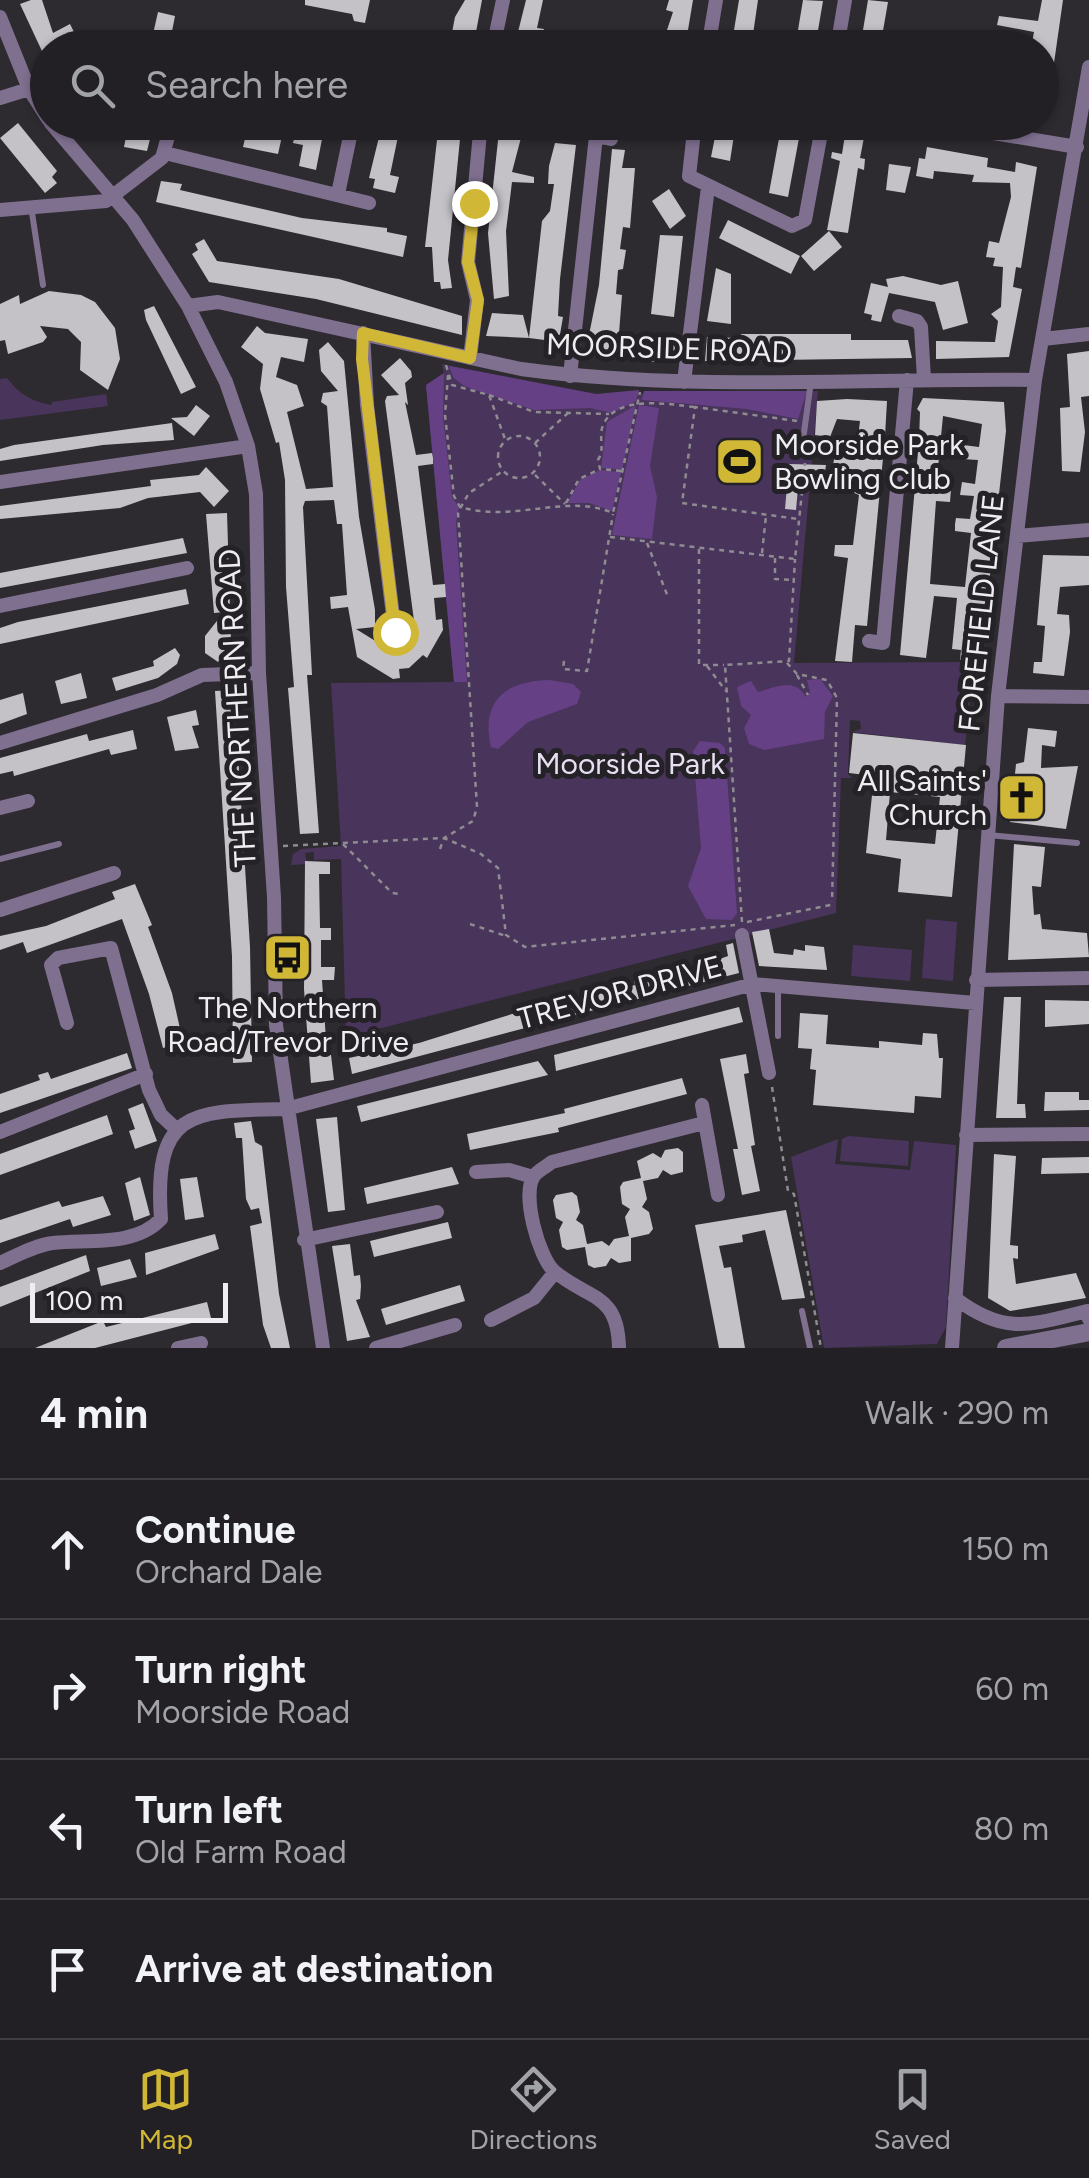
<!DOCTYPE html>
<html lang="en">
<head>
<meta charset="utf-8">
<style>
  body { margin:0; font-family:Figtree,sans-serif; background:#2e2d31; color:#f1f3f6 }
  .scale { position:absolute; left:30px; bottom:25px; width:198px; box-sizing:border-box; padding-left:10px; border:5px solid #efedf0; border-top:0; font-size:28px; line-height:35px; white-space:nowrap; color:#efedf0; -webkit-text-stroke:8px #242226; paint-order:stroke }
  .stop { position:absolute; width:30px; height:30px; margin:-22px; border:8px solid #d1b736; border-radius:50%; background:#fff }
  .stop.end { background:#d1b736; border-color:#fff; box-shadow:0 2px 10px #0008 }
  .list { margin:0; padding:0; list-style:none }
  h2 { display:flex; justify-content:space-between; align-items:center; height:130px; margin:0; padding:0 40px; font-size:42px }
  h2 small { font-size:32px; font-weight:400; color:#a2a3a6 }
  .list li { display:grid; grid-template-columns:65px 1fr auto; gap:30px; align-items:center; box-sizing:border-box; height:140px; padding:0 40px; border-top:2px solid #3f3e41 }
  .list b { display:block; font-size:38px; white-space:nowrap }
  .list p { margin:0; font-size:32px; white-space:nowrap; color:#a2a3a6 }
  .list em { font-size:32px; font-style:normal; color:#a2a3a6 }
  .icon { flex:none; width:55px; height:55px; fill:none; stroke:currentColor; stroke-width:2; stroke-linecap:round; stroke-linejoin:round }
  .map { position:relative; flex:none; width:1089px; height:1348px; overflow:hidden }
  .search { position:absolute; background:#222024; box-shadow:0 2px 8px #0004; left:30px; right:30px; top:30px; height:110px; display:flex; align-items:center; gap:25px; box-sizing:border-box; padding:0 35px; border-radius:55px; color:#a2a3a6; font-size:38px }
  .sheet { height:690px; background:#222024 }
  nav { display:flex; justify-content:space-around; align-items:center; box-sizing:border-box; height:140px; border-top:2px solid #3f3e41; background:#222024; font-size:28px; color:#a2a3a6 }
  nav a { display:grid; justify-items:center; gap:5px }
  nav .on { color:#d1b736 }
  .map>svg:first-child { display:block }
</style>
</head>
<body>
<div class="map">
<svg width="1089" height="1348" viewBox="0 0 1089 1348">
  <rect width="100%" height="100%" fill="#2d2b30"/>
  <path fill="#49345c" d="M442,364L596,394L818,391L794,663L974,662L965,745L852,732L861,729L860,721L850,720L848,774L852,778H841L836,913L346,1037L341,859L314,860V852L305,853L307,864L291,865L293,854L301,849L341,846L331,683L454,682L426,385L444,373Z
    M7,378C19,394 31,401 51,405L52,402L106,394L108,406L0,420V379Z
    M926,919L957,922L953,981L922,978Z
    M853,945L912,950L910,981L851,976Z
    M848,1136L909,1141L908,1166L840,1161L842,1139Z
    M838,1139L835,1164L910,1170L914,1141L956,1145L946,1327L937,1344L824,1348L791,1157Z"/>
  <path fill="#654085" d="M449,366L596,394L639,390L636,401L612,413L590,408L534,410L464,386L453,377Z
    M444,373L443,416L452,497L459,507L456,523L467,682H454L426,385Z
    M644,391H807L798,419L747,409L642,400Z
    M636,405L622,470L601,468L607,422Z
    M639,405L659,408L650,466L657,497L652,539L612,535Z
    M600,470L621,472L612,511L589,503H567L580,480Z
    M820,679L833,696L825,712L824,739L764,750L749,744L744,728L751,715L741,706L737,687L751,681L758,692C777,687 794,677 806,697L810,692L807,680Z
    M550,680L573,684L581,692L577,704L528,722L498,749L491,747C480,699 507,681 550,680Z
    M700,741L720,743L725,748L737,913L732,920L706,919L688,886L701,848L693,751Z"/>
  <path fill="#c4c2c7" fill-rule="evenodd" d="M31,0H42L53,33L70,24L76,36L68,40L71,48H48V64L20,4Z
    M305,0H370L365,23L354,21L352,14L305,5Z
    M465,0H482L473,48H449L455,17Z
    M526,0H543L537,28L544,29L539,48H514Z
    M669,0H693L685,48L662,45L673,12L666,10Z
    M739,0H758L751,48H731Z
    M803,0L823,1L815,48H795Z
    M868,0L888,2L880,48H860Z
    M1042,0H1063L1047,112L1042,111V48H1031L1034,32L997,25L999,16L1038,21Z
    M158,12L175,16L169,47L151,43Z
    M129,122H147L144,134L151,135L147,151L124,147Z
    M298,122H316L313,138L322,139L316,170L299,166L303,145L293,143Z
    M376,122H401L390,175L399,177L395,193L373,188L375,179L369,178L380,133H374Z
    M439,122H452V128L461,129L448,260L452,288L441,289L440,282H434L432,247H425Z
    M500,122H517V131L523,130L512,172L534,177V183L512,182L506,231L509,296L494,299L488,233Z
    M718,122H736L730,161L711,157Z
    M782,122H802L788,197L769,193Z
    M847,122H867L860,158L865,159L864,170L858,168L848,233L827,230L840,161L831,158L832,152L842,154Z
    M18,123L57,171L52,177L57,183L45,193L0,138Z
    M247,130L282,136L278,154L243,147Z
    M555,143L576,145L560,279L558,316L563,317L559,340L553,341L529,338L542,221L550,211L554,184H548L549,166Z
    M927,147L988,158L987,167L1015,172L1016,162L1037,167L1021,268L1016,267L1013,287L1022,289L1009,357L936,359V341L995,342L998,321L991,314L1001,307L1003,267L993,266L995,258L986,257L989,241L999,243L1011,197L1010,183L972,182L974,175L934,171L933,179L916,176L919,158L925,159Z
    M612,149L625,150L622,168H635L630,228L623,227L620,249L626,250L623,269L618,270L616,294L622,295L617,359L585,355L599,285Z
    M889,164L911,167L905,193L886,190Z
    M161,181L182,184L180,190L302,218L387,228V232L407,236L403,257L156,202Z
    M669,189L686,216L670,229L652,201Z
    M728,220L800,256L791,274L719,238Z
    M829,231L842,247L814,271L801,256Z
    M660,235L683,236L674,317L651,314Z
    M204,239L217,261L339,279L462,316V335L316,299L209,282L192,254L198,250L195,244Z
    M716,268L731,274V324L707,321Z
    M903,276L941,285L958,281L968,323L943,330L935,302L889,293L881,322L871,320L872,315L864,313L871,283L888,287L886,279Z
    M49,291L81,295L95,302L115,328L120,359L108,390L80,370L81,342L68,329L40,326L47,337L43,342L8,354L5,340L0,341V304L19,295L20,304Z
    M154,306L196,387L181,394L146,320L144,310Z
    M492,313L523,315L529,338L486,336Z
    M257,326L265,333L308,339L304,362L281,357L276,377L297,385L304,406L287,412L306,489L333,487L327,406L321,402L323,393L338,391L321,371L319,350L328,342L344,361L359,517L375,610V627L356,629L398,655L416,636L385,401L387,396L399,395L381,375L400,358L411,371L412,377L405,383L408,405L405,402L416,455L432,453L433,458V464L418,466L433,585L445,584L446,597L434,598L436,620L442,619L443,630L427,658L423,655L409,668L399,669L400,678L393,679L357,657L348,607L331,609L330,597L347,595L342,524H337L334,500L305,501L303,507L312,675H307L319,833L300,834L288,688L294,687L286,587L285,480L279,442L276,443L260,389L263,364L241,347Z
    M741,334H851V340H908L912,358L705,361L707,337L740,338Z
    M644,336H669V343H676L675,361L643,362Z
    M1089,351V396L1081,397L1085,432L1080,472L1062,471L1060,408L1070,407L1067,354Z
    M923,398L1004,402L1006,431L990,575L974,662L960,660L961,650L952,649L957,598L934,596L926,658L900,655L919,441L920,412L917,409ZM943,416L982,424L979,447L963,445L962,459L978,460L975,484L962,482L960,495L974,496L970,519L956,518L955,524V531L971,533L965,587L930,584L936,501L950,502L951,489L936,488Z
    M847,399L887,401L884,454L858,438L860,421L837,419L830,437L815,435L817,401Z
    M196,405L210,416L194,436L171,418L187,417Z
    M172,423L174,440L103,445L0,461V449L14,445Z
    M835,453L883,458L867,626L855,625L852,662L835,661L848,558L834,556L835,545H853L859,495L845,489L847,474L832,472Z
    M789,464L826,465L824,479L799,477L796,510L785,509Z
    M206,467L229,491L214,507L200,492L148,498L120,508L0,519V506L151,486L150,480L199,475Z
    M227,513L231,642L218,662L205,653V636L224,612L214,613L206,514Z
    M183,538L187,553L0,588V573Z
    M1043,555L1089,556V585L1060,587L1057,614L1069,615L1070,632L1064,676L1033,673L1034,662H1042L1045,626L1037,625Z
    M186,589L189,604L0,644V628L18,622Z
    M175,648L180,655L177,664L158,678L116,691L112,678L154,666L153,661Z
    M81,673L87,698L61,704L55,681Z
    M234,690L250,947L252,1062L233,1063L232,956L215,691Z
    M23,693L27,714L0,724V700Z
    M196,710L199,725L192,726L199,748L175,751L167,717Z
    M1028,728L1057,731L1055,747L1042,745L1041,768L1078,766L1066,829L1010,822L1016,764L1024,762Z
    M133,730L137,749L111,755L109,749L14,776L13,771L0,774V758L87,734L89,741Z
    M853,733L966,745L952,897L898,892L901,859L866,853L874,776L849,773ZM890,792L940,797L935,844L886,840Z
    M1014,844L1045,847L1041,887L1032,886L1034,915L1040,914L1042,929L1087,933L1089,957L1008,960Z
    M305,861L330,862V874H319L320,928H331V940H321V967H335L334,980H322L327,1055H331L334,1080L311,1083L304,989Z
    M135,884L152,925L148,927L172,993L183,1042L163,1048L149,994L122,919L27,953L23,942L0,950V936L46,926L115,899L112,892Z
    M769,929L774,953L793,955L794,949L805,951V945L824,947L827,970L759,966L752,932Z
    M733,943L739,973L547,1022L543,1003L556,999L557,1006L612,986L614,991L635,985L634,980L706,964L728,956L726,945Z
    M1004,997H1021L1017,1104H1025L1026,1118H996Z
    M1045,1000L1089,1001V1024L1045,1027Z
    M739,1007L743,1022L556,1071L554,1055Z
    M525,1010L529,1027L352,1074L349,1058L419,1043Z
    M800,1013L828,1015L826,1044L879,1048V1041L922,1045L923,1033L937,1034L939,1058H943L941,1098L915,1096L914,1113L813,1105L816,1070L810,1069L812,1049L798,1048Z
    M127,1053L132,1068L0,1113V1094L40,1080L38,1075L48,1072L51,1079Z
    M746,1054L749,1073L744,1074L755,1145L751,1146L760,1191L742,1195L733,1149H738L720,1059Z
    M538,1061L548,1075L361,1122L357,1106Z
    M682,1078L687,1094L558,1128L559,1132L470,1150L467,1134L565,1113L564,1109Z
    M1045,1092H1079V1100H1089V1110L1044,1111Z
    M143,1103L157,1141L135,1149L129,1131L135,1129L128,1109Z
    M107,1115L113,1134L0,1175V1154Z
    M337,1117L345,1210L328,1212L316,1119Z
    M251,1121L255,1142L262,1146L279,1294L290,1348H271L263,1325L250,1226L262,1223L259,1208L251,1210L246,1199L242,1138H236L234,1123Z
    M678,1148L683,1152V1172L671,1175L663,1170L658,1178L643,1181L647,1199L642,1207L649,1212L653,1229L649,1234L631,1238V1261L619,1263L611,1258L606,1266L594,1268L588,1265L585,1247L567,1250L562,1247L559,1230L563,1222L556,1218L553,1200L556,1195L572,1192L577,1196L580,1212L576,1220L583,1225L587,1244L602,1241L609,1246L614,1239L629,1236L625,1217L630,1209L622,1204L620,1187L623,1182L641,1178L637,1161L653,1153L661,1158L665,1150Z
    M994,1154L1016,1156L1010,1245L1018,1246V1259L1013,1258L1016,1284L1076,1273L1086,1298L1010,1311L988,1298Z
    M1089,1157V1173L1041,1174L1042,1158Z
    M452,1167L459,1184L367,1204L364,1188Z
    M140,1177L150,1215L134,1221L125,1183Z
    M197,1177L204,1217L185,1220L180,1179Z
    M103,1196L111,1215L73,1227L70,1219L0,1243V1220L59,1201L62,1207Z
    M786,1210L805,1298L782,1300L765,1230L742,1235L743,1242L719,1246L724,1268L731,1267L745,1348H719L695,1225Z
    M448,1222L452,1238L374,1257L370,1241Z
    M215,1234L219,1249L146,1275L145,1253Z
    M350,1244L354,1276L360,1275L361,1286L360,1299L356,1300L370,1337L347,1341L332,1246Z
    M86,1255L90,1271L0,1307V1287Z
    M130,1259L137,1277L101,1286L97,1268Z
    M460,1285L465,1301L386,1325L381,1309Z
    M207,1302L211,1318L95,1348H35L103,1321L106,1327Z"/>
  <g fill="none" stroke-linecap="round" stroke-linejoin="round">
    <path stroke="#8e8c90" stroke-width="2.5" stroke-dasharray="5 5" stroke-linecap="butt" d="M446,365L452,385L489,395L505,439
      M448,375L445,415L454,496L460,507C515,523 566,493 613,513L640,392
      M489,395L534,412L609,414
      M797,421L695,407L682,503L798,519
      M498 457a21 21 0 1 1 42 0a21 21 0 1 1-42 0Z
      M535,443L568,413
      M621,471L600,469L598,460C606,447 597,437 604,423C619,395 669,404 694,407
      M535,475L565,504
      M566,503L579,479L600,469
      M610,537L795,559L805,463
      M647,543L668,597
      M699,549V665H724
      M762,553L766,516
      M775,558V579L792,580
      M564,661L563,669L587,671L613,514
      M787,663L797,674L827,680L837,698L832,902
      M707,666L726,691
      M797,675L808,695
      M343,844L392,893L399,894
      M283,846L444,838L481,854L498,868L506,935L525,947L735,925
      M440,849L444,838L473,821L477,807L458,512L469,493L503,471
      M742,922L725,665L789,661L795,559
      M747,922L835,904
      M470,924L506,936
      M772,1087L788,1191L794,1194L821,1348"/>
    <path stroke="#807090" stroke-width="6" d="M31,206L43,285
      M801,455L811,381
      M988,835L1077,843
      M0,859L59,844
      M778,988V1036
      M802,1311L810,1348"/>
    <path stroke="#807090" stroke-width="14" d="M0,17L29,89L48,119
      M493,48L503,0
      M708,48L716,0
      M837,48L845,0
      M0,98L29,89
      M50,122L133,220L188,306L226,382L248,446L256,494L259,673L274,897L276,1025L323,1348
      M695,122L689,176L792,226L805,220L823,122
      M928,122L1077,147
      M165,153L369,203
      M338,194L353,122
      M0,210L106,201L162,158L172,122
      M188,306L218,302L521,369C691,392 864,378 1035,380
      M899,316L917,321L921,327L924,379
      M363,333L367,405L395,632
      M1043,339L1089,334
      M470,358L477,300L468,262L481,122
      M570,376L596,136L611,139
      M684,382L708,187
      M0,482L248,446
      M1017,536L1089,530
      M0,606L187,568
      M869,641L883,643L907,380
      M998,696L1089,697
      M0,743L157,695L202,675L259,673
      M0,808L28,801
      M0,910L114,873
      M742,935L769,1073
      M976,980L1089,978
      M67,1023L51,965L58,958L111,948L149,1090L161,1115L175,1128
      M702,1105L718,1195
      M0,1132L146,1074
      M966,1135L1089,1134
      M476,1172L509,1170L533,1177
      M304,1240L437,1212
      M0,1263C16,1256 35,1245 53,1243C87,1239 135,1247 161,1219C153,1108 193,1111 286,1109L753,984L975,1003
      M955,1298C1005,1336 1030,1325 1087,1311L1089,1319
      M491,1320L534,1298L555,1272
      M178,1348L201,1343
      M376,1348L455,1325
      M619,1348C618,1292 588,1300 554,1271C539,1258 521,1194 534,1176C537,1171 547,1166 552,1162L704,1123
      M952,1348L998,696L1035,380L1089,67"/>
    <path stroke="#807090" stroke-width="18" d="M1006,1348L1089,1332"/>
  </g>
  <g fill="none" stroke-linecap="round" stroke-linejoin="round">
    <path stroke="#d1b736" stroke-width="12" d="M395,632L362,359L363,333L470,358L478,300L468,262L474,203"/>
  </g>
  <defs>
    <symbol id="stadium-square" viewBox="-11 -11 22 22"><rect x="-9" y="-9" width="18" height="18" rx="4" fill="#d1b736" stroke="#242226"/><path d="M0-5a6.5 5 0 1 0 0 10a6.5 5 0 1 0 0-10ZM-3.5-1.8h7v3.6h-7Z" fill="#111"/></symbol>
    <symbol id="church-square" viewBox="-11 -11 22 22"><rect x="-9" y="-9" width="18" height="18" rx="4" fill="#d1b736" stroke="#242226"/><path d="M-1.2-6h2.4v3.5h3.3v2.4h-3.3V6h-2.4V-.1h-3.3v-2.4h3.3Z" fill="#111"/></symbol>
    <symbol id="bus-square" viewBox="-11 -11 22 22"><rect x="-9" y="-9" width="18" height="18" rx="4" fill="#d1b736" stroke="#242226"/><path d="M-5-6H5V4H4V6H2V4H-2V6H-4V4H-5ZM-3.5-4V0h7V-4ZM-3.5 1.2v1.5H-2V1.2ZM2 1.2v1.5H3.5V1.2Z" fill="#111"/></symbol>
  </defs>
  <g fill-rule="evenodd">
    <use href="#stadium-square" x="712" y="434" width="55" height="55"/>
    <use href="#church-square" x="994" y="770" width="55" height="55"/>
    <use href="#bus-square" x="260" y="930" width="55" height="55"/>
  </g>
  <g text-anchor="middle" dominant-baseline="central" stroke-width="10" stroke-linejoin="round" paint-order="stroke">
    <g font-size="30" fill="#efedf0" stroke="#242226">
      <text transform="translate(669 348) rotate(2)">MOORSIDE ROAD</text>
      <text transform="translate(981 613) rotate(-84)">FOREFIELD LANE</text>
      <text transform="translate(237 708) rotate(-93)">THE NORTHERN ROAD</text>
      <text transform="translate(620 992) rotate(-15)">TREVOR DRIVE</text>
    </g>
    <g font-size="30" fill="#efedf0" stroke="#242226" text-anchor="start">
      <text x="774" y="444">Moorside Park<tspan x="774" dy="34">Bowling Club</tspan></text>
      <text x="987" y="780" text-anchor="end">All Saints'<tspan x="987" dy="34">Church</tspan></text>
      <text x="288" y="1007" text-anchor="middle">The Northern<tspan x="288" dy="34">Road/Trevor Drive</tspan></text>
    </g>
    <g font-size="30" fill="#e7def2" stroke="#242226">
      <text x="630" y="763">Moorside Park</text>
    </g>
  </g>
</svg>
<div class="scale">100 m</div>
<div class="stop" style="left:395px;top:632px"></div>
<div class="stop end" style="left:474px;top:203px"></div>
<div class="search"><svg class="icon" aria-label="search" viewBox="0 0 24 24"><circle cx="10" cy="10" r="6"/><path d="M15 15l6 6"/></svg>Search here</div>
</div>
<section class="sheet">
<h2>4 min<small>Walk · 290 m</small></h2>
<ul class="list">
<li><svg class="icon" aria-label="ahead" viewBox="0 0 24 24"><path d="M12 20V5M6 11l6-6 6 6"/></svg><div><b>Continue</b><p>Orchard Dale</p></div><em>150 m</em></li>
<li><svg class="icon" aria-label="right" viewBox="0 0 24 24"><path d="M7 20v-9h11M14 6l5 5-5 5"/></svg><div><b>Turn right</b><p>Moorside Road</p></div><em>60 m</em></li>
<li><svg class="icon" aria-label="left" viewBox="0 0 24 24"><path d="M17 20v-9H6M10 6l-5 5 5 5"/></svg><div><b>Turn left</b><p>Old Farm Road</p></div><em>80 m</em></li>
<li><svg class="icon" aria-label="arrive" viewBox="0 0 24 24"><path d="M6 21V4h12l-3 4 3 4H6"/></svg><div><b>Arrive at destination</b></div></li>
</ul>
</section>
<nav>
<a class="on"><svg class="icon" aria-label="map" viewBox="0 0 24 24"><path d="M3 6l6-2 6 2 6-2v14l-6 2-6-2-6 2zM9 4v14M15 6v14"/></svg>Map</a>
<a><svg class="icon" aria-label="directions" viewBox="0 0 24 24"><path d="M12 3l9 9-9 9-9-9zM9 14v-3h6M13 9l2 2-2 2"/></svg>Directions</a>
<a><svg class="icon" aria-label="saved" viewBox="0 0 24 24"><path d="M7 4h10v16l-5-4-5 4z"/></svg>Saved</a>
</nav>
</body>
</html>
